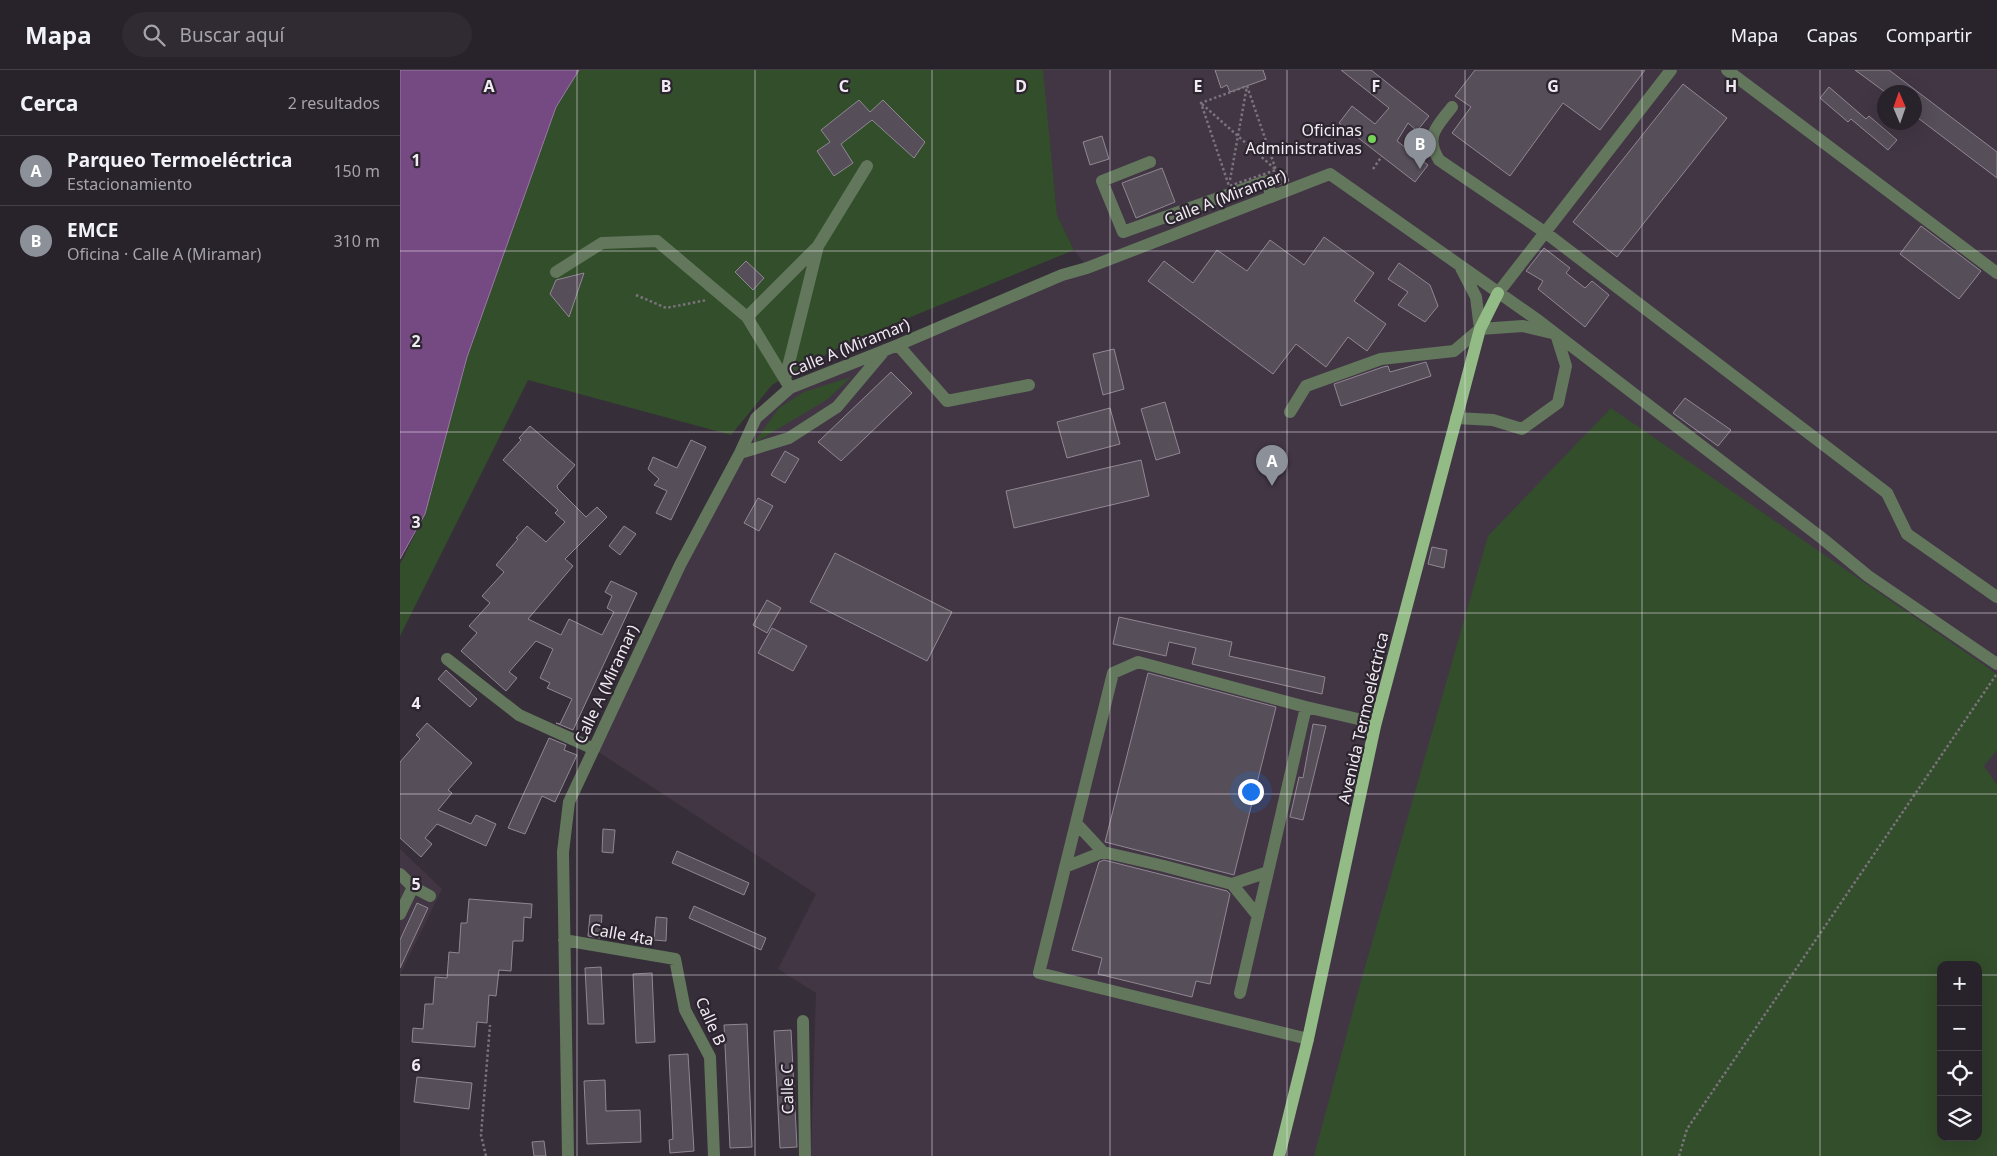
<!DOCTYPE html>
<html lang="es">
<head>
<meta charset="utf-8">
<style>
  body { margin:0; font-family:"Noto Sans",sans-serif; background:#302a32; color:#f1f3f6 }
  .controls { position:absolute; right:15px; bottom:15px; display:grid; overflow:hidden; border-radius:10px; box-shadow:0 5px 20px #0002 }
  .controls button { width:45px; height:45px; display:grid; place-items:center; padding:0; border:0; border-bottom:1px solid #443f47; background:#28222a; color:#f1f3f6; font:25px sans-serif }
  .compass { position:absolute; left:1477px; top:15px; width:45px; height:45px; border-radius:50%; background:#28222a; box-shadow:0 5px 20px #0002; rotate:358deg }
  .you { position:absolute; left:850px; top:721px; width:18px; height:18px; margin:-12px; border:4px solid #fff; border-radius:50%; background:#1a73e8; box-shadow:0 0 0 8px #1a73e833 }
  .badge { display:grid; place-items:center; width:32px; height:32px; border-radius:50%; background:#8c9099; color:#fff; font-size:16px; font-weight:700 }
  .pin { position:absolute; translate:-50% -41px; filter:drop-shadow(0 1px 2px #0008) }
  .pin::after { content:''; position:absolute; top:26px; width:18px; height:15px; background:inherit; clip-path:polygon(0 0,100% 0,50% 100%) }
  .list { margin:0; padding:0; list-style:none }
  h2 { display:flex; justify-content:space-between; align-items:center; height:65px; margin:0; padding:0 20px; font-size:21px }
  h2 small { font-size:16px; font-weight:400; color:#a5a4a8 }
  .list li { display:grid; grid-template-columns:32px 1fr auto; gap:15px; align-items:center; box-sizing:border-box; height:70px; padding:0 20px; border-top:1px solid #443f47 }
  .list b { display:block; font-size:19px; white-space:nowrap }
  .list p { margin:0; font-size:16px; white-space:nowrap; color:#a5a4a8 }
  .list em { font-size:16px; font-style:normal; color:#a5a4a8 }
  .icon { flex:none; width:28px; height:28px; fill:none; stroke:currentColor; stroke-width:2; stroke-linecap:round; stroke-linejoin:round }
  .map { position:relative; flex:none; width:1597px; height:1086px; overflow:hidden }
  header { display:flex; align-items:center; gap:30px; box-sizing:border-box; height:70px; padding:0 25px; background:#28222a; border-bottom:1px solid #443f47 }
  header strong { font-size:24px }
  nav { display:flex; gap:28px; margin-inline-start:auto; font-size:18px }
  .search { width:350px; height:45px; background:#302a32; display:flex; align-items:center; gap:12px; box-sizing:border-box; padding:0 18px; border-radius:28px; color:#a5a4a8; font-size:19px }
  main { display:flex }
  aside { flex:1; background:#28222a }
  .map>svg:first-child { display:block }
</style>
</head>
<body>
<header>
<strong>Mapa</strong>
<div class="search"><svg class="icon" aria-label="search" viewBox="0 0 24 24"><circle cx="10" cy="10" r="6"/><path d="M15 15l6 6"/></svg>Buscar aquí</div>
<nav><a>Mapa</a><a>Capas</a><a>Compartir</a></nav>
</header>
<main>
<aside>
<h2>Cerca<small>2 resultados</small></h2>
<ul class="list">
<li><span class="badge">A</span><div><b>Parqueo Termoeléctrica</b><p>Estacionamiento</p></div><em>150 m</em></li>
<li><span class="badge">B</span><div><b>EMCE</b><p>Oficina · Calle A (Miramar)</p></div><em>310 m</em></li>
</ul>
</aside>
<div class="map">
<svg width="1597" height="1086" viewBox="0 0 1597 1086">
  <rect width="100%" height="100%" fill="#362e38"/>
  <path fill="#423645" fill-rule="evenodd" d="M642,0H1597V947L1578,895H1541L1328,1086H411L416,923L378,899L416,824L194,679L356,348L389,318L687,197L674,180L657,145ZM1484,22H1514V52H1484Z
    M0,779L42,819L0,905Z"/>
  <path fill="#334e2b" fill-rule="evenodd" d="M179,0H643L657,145L674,180L445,274L372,315L331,365L128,310L0,566V494L25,444L67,287L156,37Z
    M451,307L428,329L353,374L379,338L404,322Z
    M1211,338L1597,604V680L1584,696L1597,715V1086H914L961,911L1088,466ZM1541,895H1578V1067H1541Z"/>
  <path fill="#754982" stroke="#9a7aa4" d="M0,0H179L156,37L67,287L25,444L0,489Z"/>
  <path fill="#564e59" stroke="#908793" d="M815,0H863L866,9L830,22L827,15L821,18Z
    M941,0H971L1029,46L1017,61L1008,53L997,71L1028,95L1015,112L939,53L952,36L975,54L989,38Z
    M1075,0H1245L1200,60L1163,33L1110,106L1052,63L1071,37L1055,26Z
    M1455,0H1489L1597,82V108L1514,45V22H1485Z
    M1283,14L1327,48L1217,187L1173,152Z
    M1429,17L1466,49L1469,46L1497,70L1488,80L1451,49L1448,52L1420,28Z
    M459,30L470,42L483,30L525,72L514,88L472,50L441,74L453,93L434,106L417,81L430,72L421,60Z
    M702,66L709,89L690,95L683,72Z
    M762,98L775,132L736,148L722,113Z
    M885,101L889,111L878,115L874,105Z
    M1521,156L1581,201L1559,229L1500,184Z
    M924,167L974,203L954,231L986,254L967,281L948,267L926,297L896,274L873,304L748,211L764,191L793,213L817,180L847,201L870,170L904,195Z
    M1144,178L1170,198L1166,203L1185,218L1192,211L1209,225L1185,257L1138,219L1143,211L1126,201Z
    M346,191L364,208L353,220L335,202Z
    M999,193L1030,215L1038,236L1025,252L998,235L1008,222L988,209Z
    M184,203L169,247L150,224L156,210Z
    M714,279L724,319L703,325L693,284Z
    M1026,292L1031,306L941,336L934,314L983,297L988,296L990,302Z
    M491,302L512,323L441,391L418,372Z
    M1285,328L1331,360L1318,376L1273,343Z
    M765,332L780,383L756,390L741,339Z
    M710,338L720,374L667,388L657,352Z
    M130,356L175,395L157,416L158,419L186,447L197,437L207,447L165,489L173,496L128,549L161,565L169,549L202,565L214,542L207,538L212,526L205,522L211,511L237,523L173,660L156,653L160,654L172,629L147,618L150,613L140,608L153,579L136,571L109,602L117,608L106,621L61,581L77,563L69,556L90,533L82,526L104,502L96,495L118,469L116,468L127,456L146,472L165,452L155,443L158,440L103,390L121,370L119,368Z
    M291,370L306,377L271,450L256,443L267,421L254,415L259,409L248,399L253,387L277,398Z
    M385,381L399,389L385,413L371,405Z
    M741,390L749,426L614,458L606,421Z
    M358,428L373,436L359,461L344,453Z
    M224,456L236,464L220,485L209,476Z
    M1032,477L1047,480L1044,498L1028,494Z
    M435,483L552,542L527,591L410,532Z
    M367,530L381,538L367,563L353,555Z
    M719,547L832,572L829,586L925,607L922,624L792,594L796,578L769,572L766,586L713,574Z
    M372,558L407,576L393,601L358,583Z
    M46,600L77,629L70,637L38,609Z
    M748,603L876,637L834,805L705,772Z
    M27,653L72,693L48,720L52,723L38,740L71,754L76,745L96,754L86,776L37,754L25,768L32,774L21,787L0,768V692L20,669L16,665Z
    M913,654L926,656L903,750L890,747L899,707L903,708Z
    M149,668L166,675L164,680L177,685L155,732L142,726L125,764L108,758Z
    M203,759L215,760L213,783L202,782Z
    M277,781L349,813L344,825L272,793Z
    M704,790L827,821L830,824L810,914L796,911L792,927L698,904L702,888L672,880L699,792Z
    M69,829L132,834L131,848L124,847L123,871H113L111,901L99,900L96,926L89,925L87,953L77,952L75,977L12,972L13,958L23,959L25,934H33L35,907L47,908L49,882L59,883L61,853H67Z
    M17,833L28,838L0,898V870Z
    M294,836L366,868L361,880L289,848Z
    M190,845H202L200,868L188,866Z
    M256,847L267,848L266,871L254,870Z
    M201,897L204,954H188L185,898Z
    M252,903L255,972L236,973L233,904Z
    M347,954L352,1077L330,1078L324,955Z
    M391,960L397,1077L380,1078L374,961Z
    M288,984L294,1081L270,1083L269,1070L273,1069L269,985Z
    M17,1007L72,1013L69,1039L14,1032Z
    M205,1010L206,1041L240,1040L241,1072L187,1074L184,1011Z
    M144,1071L146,1086H134L132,1072Z"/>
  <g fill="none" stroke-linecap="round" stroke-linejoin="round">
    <path stroke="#7a737c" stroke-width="2.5" stroke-dasharray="2.5 2.5" stroke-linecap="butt" d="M847,16L876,100L829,116L801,33Z
      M802,34L875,99
      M973,99L982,86
      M830,110L847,16
      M236,225L266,238L307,230
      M86,1086L81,1065L90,955
      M1279,1086L1287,1059L1596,605"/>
    <path stroke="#63775d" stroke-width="12" d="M1327,0L1597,203
      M1052,37C1037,57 1024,66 1039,90L1146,163L1487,423L1507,464L1597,527
      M750,92L702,111L723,162L866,111L872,126
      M1060,196L1076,227L1080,259
      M156,202L202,173L257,171L347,247L390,318
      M1098,223L1271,0
      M347,247L418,176L467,96
      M498,275L547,331L629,315
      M385,309L418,176
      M890,342L906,316L981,289L1054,281L1080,259L1123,256L1156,264L1166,296L1158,333L1122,359L1093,350L1056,348
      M340,383L389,368L437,337L485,280
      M47,589L119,645L194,679
      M676,753L703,782
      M665,797L703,782L764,796L832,814L858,846
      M0,804L13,817L30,826
      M832,814L868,802
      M0,844L13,817
      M164,870L275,889L285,940L310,987L314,1086
      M840,923L906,637
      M403,951L405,1086
      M908,969L639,903L713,603L738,592L906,637L958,649L975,656
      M168,1086L163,782L169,732L280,495L340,383L356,348L390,318L498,275L662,205L687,198L930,104L1139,251L1423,469L1468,506L1597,594"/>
    <path stroke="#92bb86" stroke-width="12" d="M879,1086L908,969L975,656L1080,259L1098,223"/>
  </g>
  <path fill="none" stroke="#f0ebf2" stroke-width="1" stroke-opacity="0.55" d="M177,0V1086M355,0V1086M532,0V1086M710,0V1086M887,0V1086M1065,0V1086M1242,0V1086M1420,0V1086M0,181H1597M0,362H1597M0,543H1597M0,724H1597M0,905H1541M1578,905H1597"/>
  <circle fill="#77d259" stroke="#2c242e" stroke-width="2" cx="972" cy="69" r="5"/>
  <g text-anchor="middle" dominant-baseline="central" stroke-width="4.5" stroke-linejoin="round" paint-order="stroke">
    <g font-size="16" fill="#f0ebf2" stroke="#2c242e" text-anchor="end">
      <text x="962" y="60">Oficinas<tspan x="962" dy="18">Administrativas</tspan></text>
    </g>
    <g font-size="16" fill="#f0ebf2" stroke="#2c242e">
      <text transform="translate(825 127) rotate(-21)">Calle A (Miramar)</text>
      <text transform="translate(449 277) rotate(-22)">Calle A (Miramar)</text>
      <text transform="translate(206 614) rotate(-65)">Calle A (Miramar)</text>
      <text transform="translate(963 648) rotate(-77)">Avenida Termoeléctrica</text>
      <text transform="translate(222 864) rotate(10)">Calle 4ta</text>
      <text transform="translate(311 951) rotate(66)">Calle B</text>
      <text transform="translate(387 1019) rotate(-91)">Calle C</text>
    </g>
  </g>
  <g font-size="16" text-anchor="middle" font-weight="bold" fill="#f0ebf2" stroke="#2c242e" stroke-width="4.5" stroke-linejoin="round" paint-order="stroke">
    <text x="89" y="22">A</text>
    <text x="266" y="22">B</text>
    <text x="444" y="22">C</text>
    <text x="621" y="22">D</text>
    <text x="798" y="22">E</text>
    <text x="976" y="22">F</text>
    <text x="1153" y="22">G</text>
    <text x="1331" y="22">H</text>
    <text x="16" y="96">1</text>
    <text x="16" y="277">2</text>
    <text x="16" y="458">3</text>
    <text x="16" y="639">4</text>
    <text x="16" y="820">5</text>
    <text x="16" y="1001">6</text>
  </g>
</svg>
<div class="controls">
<button>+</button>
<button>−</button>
<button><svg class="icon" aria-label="locate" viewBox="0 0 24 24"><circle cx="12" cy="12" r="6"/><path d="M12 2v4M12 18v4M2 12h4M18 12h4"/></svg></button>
<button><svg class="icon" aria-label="layers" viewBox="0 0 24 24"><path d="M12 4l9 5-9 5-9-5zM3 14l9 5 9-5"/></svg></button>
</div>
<svg class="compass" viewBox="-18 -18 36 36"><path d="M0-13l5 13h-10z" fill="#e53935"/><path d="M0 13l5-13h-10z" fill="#a5a4a8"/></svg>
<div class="you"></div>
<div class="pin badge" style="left:872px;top:416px">A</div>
<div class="pin badge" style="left:1020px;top:99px">B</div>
</div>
</main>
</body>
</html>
